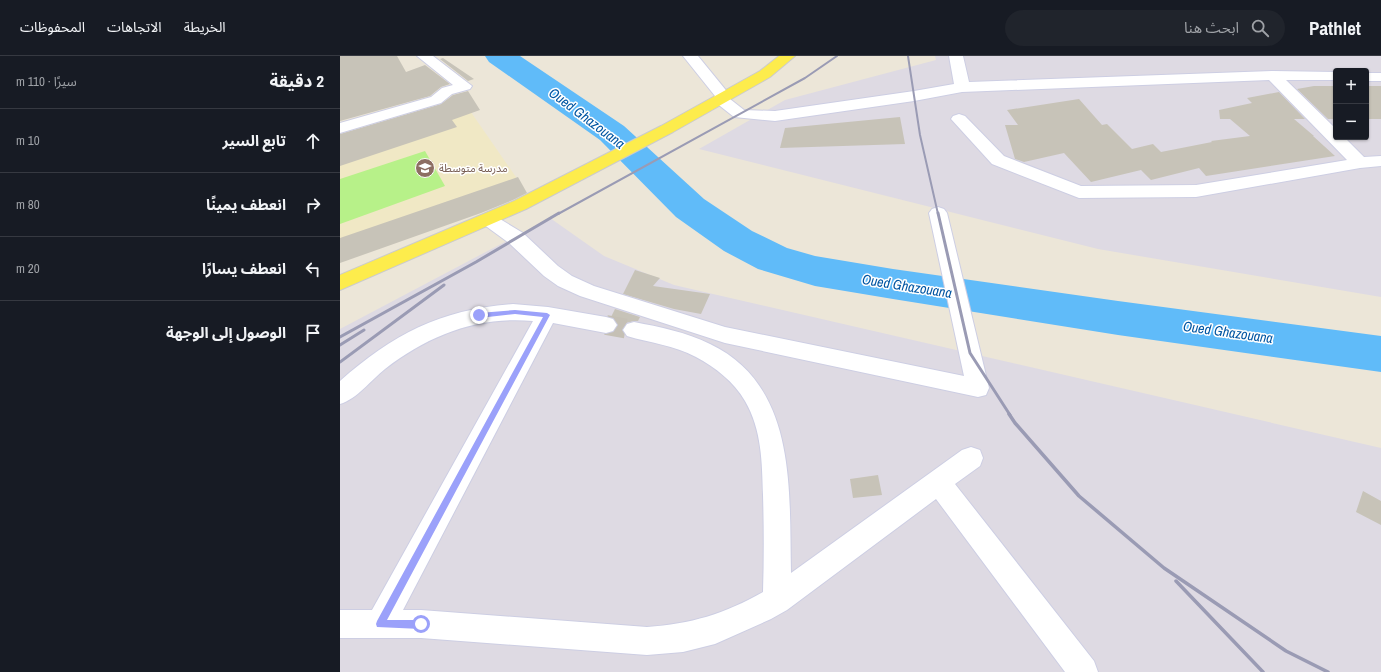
<!DOCTYPE html>
<html lang="ar">
<head>
<meta charset="utf-8">
<style>
  body { margin:0; font-family:"Archivo Narrow","Noto Sans Arabic",sans-serif; background:#20242c; color:#f1f3f6; direction:rtl }
  .controls { position:absolute; right:12px; top:12px; display:grid; overflow:hidden; border-radius:4px; box-shadow:0 1px 3px #0004 }
  .controls button { width:36px; height:36px; display:grid; place-items:center; padding:0; border:0; border-bottom:1px solid #363941; background:#171b24; color:#f1f3f6; font:20px sans-serif }
  .stop { position:absolute; width:12px; height:12px; margin:-9px; border:3px solid #9ba1fa; border-radius:50%; background:#fff }
  .stop.end { background:#9ba1fa; border-color:#fff; box-shadow:0 1px 4px #0008 }
  .list { margin:0; padding:0; list-style:none }
  h2 { display:flex; justify-content:space-between; align-items:center; height:52px; margin:0; padding:0 16px; font-size:17px }
  h2 small { font-size:13px; font-weight:400; color:#9ea1a6 }
  .list li { display:grid; grid-template-columns:26px 1fr auto; gap:12px; align-items:center; box-sizing:border-box; height:64px; padding:0 16px; border-top:1px solid #363941 }
  .list b { display:block; font-size:15px; white-space:nowrap }
  .list em { font-size:13px; font-style:normal; color:#9ea1a6 }
  .icon { flex:none; width:22px; height:22px; fill:none; stroke:currentColor; stroke-width:2; stroke-linecap:round; stroke-linejoin:round }
  .map { position:relative; flex:none; width:1041px; height:616px; overflow:hidden; direction:ltr }
  header { display:flex; align-items:center; gap:24px; box-sizing:border-box; height:56px; padding:0 20px; background:#171b24; border-bottom:1px solid #363941 }
  header strong { font-size:19px }
  nav { display:flex; gap:22px; margin-inline-start:auto; font-size:14px }
  .search { width:280px; height:36px; background:#20242c; display:flex; align-items:center; gap:10px; box-sizing:border-box; padding:0 14px; border-radius:22px; color:#9ea1a6; font-size:15px }
  main { display:flex }
  aside { flex:1; background:#171b24 }
  .map>svg:first-child { display:block }
</style>
</head>
<body>
<header>
<strong>Pathlet</strong>
<div class="search"><svg class="icon" aria-label="search" viewBox="0 0 24 24"><circle cx="10" cy="10" r="6"/><path d="M15 15l6 6"/></svg>ابحث هنا</div>
<nav><a>الخريطة</a><a>الاتجاهات</a><a>المحفوظات</a></nav>
</header>
<main>
<div class="map">
<svg width="1041" height="616" viewBox="0 0 1041 616">
  <rect width="100%" height="100%" fill="#ece6d8"/>
  <path fill="#dedae3" fill-rule="evenodd" d="M595,0H1041V241L758,193L359,93L445,44L596,4ZM996,15H1026V81H996Z
    M210,162L264,200L334,229L1041,392V616H0V273Z"/>
  <path fill="#f0e8c5" d="M126,49L185,134L0,206V90Z"/>
  <path fill="#b7f189" d="M85,95L105,130L0,168V123Z"/>
  <g fill="none" stroke-linecap="round" stroke-linejoin="round">
    <path fill="#60bbf9" fill-rule="evenodd" d="M145,0H180L284,70L364,143L412,175L447,192L475,200L553,213L778,245L1041,280V316L778,279L553,243L475,230L418,213L384,195L336,161L260,84L149,6Z"/>
  </g>
  <path fill="#c7c3b8" d="M0,0H57L66,16L85,9L110,28L101,31L90,40L0,65Z
    M103,2L134,23L128,25L100,3Z
    M974,30H996V63H988L957,33Z
    M1026,30H1041V63H1026Z
    M128,35L140,54L112,64L117,71L0,110V78L101,48L113,39Z
    M939,36L965,63H954L974,80H973L995,100L866,120L859,112L811,124L801,114L751,126L724,97L684,106L675,103L665,69H678L667,54L739,43L762,69L767,68L792,93L813,88L821,96L872,86L871,85L910,80L890,63H880L879,54L912,47L907,42Z
    M560,61L565,88L440,92L445,72Z
    M178,121L187,137L173,144L141,157L0,207V182Z
    M295,214L320,222L313,230L370,238L361,258L334,253L283,238Z
    M275,253L300,261L298,265H294L286,267L282,275L275,274L278,268L274,262L271,261Z
    M538,419L542,439L513,442L510,423Z
    M1023,435L1041,445V469L1016,456Z"/>
  <g fill="none" stroke-linecap="round" stroke-linejoin="round">
    <path stroke="#c5c0b5" stroke-width="20" stroke-dasharray="20 10" stroke-linecap="butt" d="M266,269L294,274"/>
    <defs>
      <path id="minor" d="M77,0H93L132,30L130,33L112,38L101,47L0,77V67L91,41L102,32L113,29Z
        M343,0H358L389,38L392,41L390,43L404,54L435,55L574,35L614,28L609,0H623L629,26L933,15L996,16V24H946L996,73V81H1004L1024,101L1041,100V110L1020,112L856,141L739,142L652,108L611,63L613,60L619,58L625,60L664,100L741,130L856,129L1007,104L929,24L622,36L574,45L435,65L394,61L375,46L372,43L375,40Z
        M1026,17H1041V25H1026Z
        M598,151L604,153L607,157L649,332L646,339L638,341L385,287L240,240L218,230L204,220L169,187L143,168L140,164L143,160L149,158L155,160L183,177L218,210L232,220L254,230L385,271L624,320L589,157L592,153Z
        M173,248L208,251L266,261L273,263L277,269L273,275L266,277L213,267L63,554H81L307,571C351,568 384,558 423,536C424,504 424,472 423,439C422,407 422,374 405,345C394,326 375,311 356,301C334,289 310,287 287,280L283,274L287,268L294,266C320,271 346,276 370,288C458,330 449,435 451,517L622,394L631,391L640,394L643,402L640,410L615,428L754,605L758,616H725L596,443L447,554L431,563L375,588L343,596L307,599L81,582H0V554H32L193,265C138,260 89,279 45,313C31,324 17,343 0,348V325C53,278 102,253 173,248Z"/>
      <path id="major" d="M439,0H455L430,21L333,76L186,153L0,234V219L174,145L321,70L420,15Z"/>
    </defs>
    <use href="#minor" stroke="#cdcee3" stroke-width="2"/>
    <use href="#major" stroke="#cbcbcb" stroke-width="2"/>
    <use href="#minor" fill="#fff" fill-rule="evenodd"/>
    <use href="#major" fill="#fdec4c" fill-rule="evenodd"/>
    <path stroke="#9a9bb4" stroke-width="2" d="M568,0L580,79L598,158
      M218,158L465,22L497,0"/>
    <path stroke="#9a9bb4" stroke-width="3" d="M598,157L630,297L670,359
      M0,281L136,206L219,157
      M0,289L24,274
      M0,306L104,229"/>
    <path stroke="#9a9bb4" stroke-width="3.5" d="M669,358L675,367L739,440L824,512L946,595L988,616
      M836,525L923,616"/>
  </g>
  <path fill="#9ba1fa" d="M175,254L207,257L210,259L47,564H81L84,565L86,568L84,571L81,573L37,571L36,568L37,565L203,261L175,258L139,262L136,259L139,257Z"/>
  <defs>
    <symbol id="school-disc" viewBox="-11 -11 22 22"><circle r="9.5" fill="#8d6e63" stroke="#fff"/><path d="M0-5L7-2L0 1L-7-2ZM-4 1L0 2.5L4 1V4Q0 6-4 4Z" fill="#fff"/></symbol>
  </defs>
  <g fill-rule="evenodd">
    <use href="#school-disc" x="74" y="101" width="22" height="22"/>
  </g>
  <g text-anchor="middle" dominant-baseline="central" stroke-width="3" stroke-linejoin="round" paint-order="stroke">
    <g font-size="11" fill="#785e54" stroke="#fff" text-anchor="start">
      <text x="99" y="112">مدرسة متوسطة</text>
    </g>
    <g font-size="14" font-style="italic" fill="#0155a2" stroke="#fff">
      <text transform="translate(247 62) rotate(37)">Oued Ghazouana</text>
      <text transform="translate(567 230) rotate(9)">Oued Ghazouana</text>
      <text transform="translate(888 276) rotate(8)">Oued Ghazouana</text>
    </g>
  </g>
</svg>
<div class="controls">
<button>+</button>
<button>−</button>
</div>
<div class="stop" style="left:81px;top:568px"></div>
<div class="stop end" style="left:139px;top:259px"></div>
</div>
<aside>
<h2>2 دقيقة<small>سيرًا · 110 m</small></h2>
<ul class="list">
<li><svg class="icon" aria-label="ahead" viewBox="0 0 24 24"><path d="M12 20V5M6 11l6-6 6 6"/></svg><div><b>تابع السير</b></div><em>10 m</em></li>
<li><svg class="icon" aria-label="right" viewBox="0 0 24 24"><path d="M7 20v-9h11M14 6l5 5-5 5"/></svg><div><b>انعطف يمينًا</b></div><em>80 m</em></li>
<li><svg class="icon" aria-label="left" viewBox="0 0 24 24"><path d="M17 20v-9H6M10 6l-5 5 5 5"/></svg><div><b>انعطف يسارًا</b></div><em>20 m</em></li>
<li><svg class="icon" aria-label="arrive" viewBox="0 0 24 24"><path d="M6 21V4h12l-3 4 3 4H6"/></svg><div><b>الوصول إلى الوجهة</b></div></li>
</ul>
</aside>
</main>
</body>
</html>
